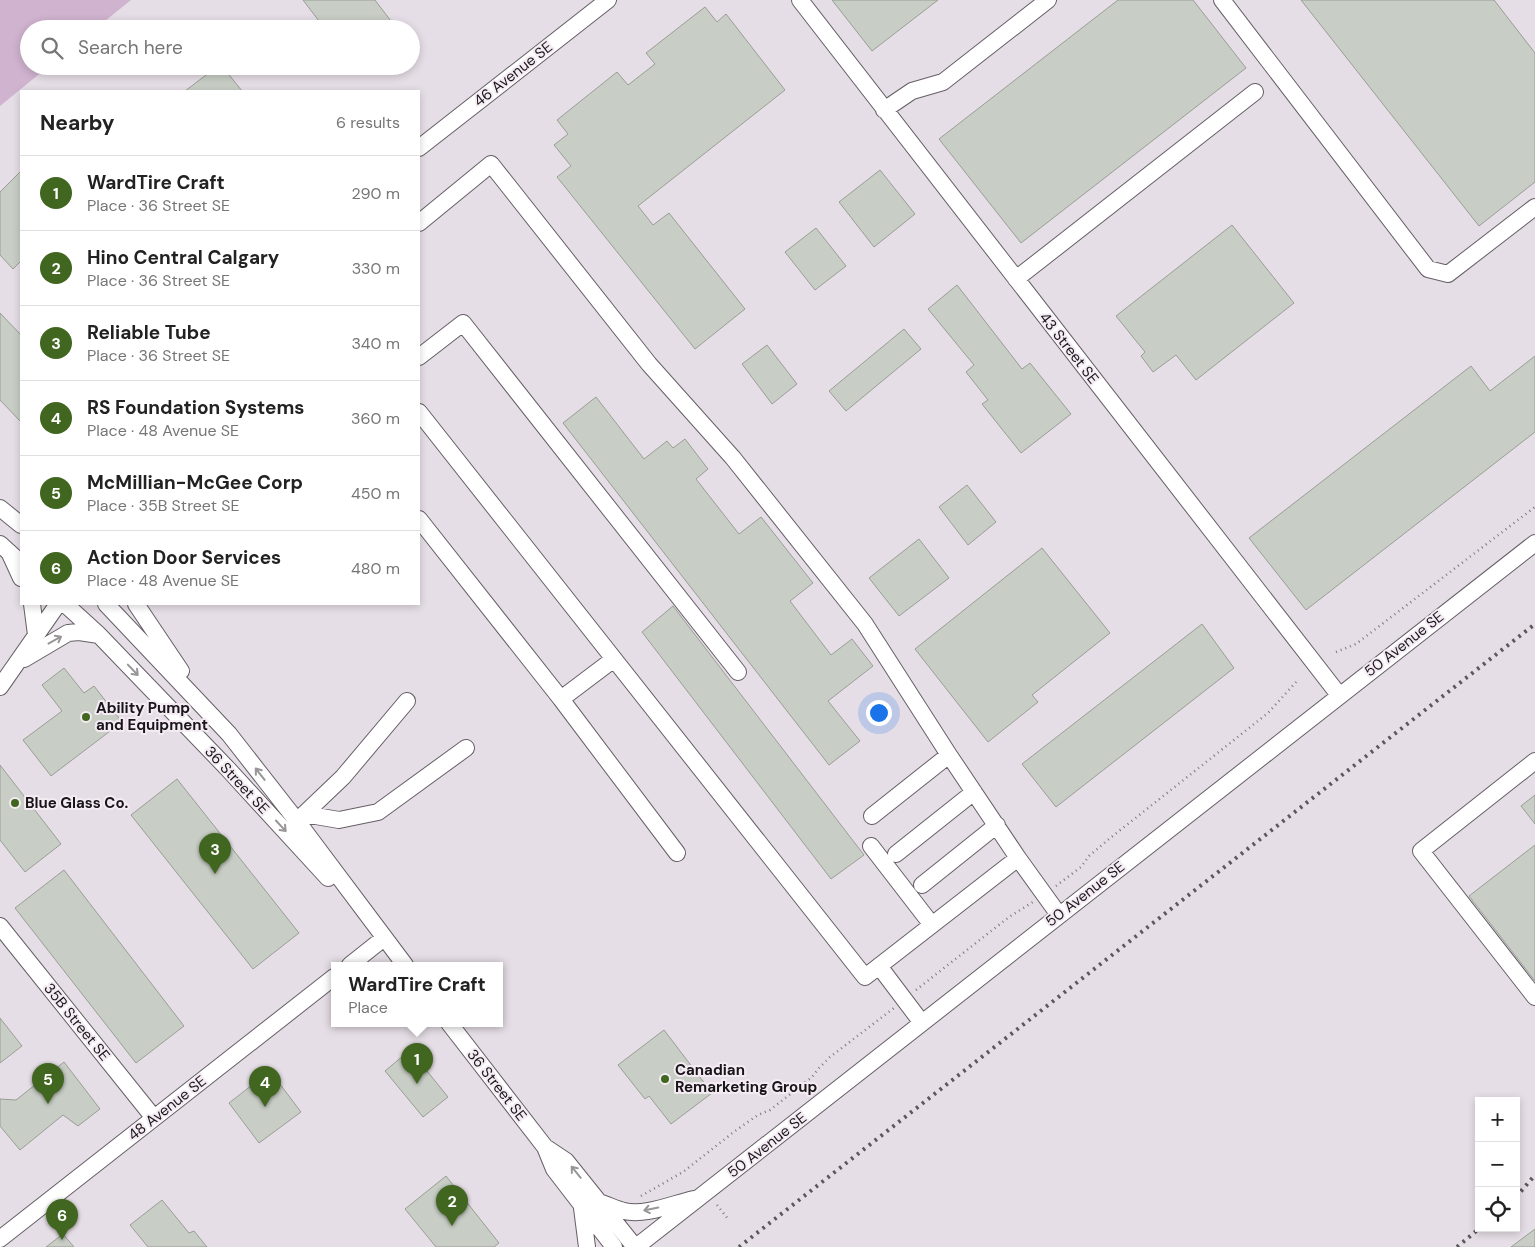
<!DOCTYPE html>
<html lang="en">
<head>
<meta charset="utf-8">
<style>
  body { margin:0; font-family:"DM Sans",sans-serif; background:#f6f6f6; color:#222 }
  .controls { position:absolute; right:15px; bottom:15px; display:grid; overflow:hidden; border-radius:0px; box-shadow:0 2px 8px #0003 }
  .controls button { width:45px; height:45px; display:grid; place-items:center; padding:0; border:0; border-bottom:1px solid #e0e0e0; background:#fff; color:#222; font:25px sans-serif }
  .you { position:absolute; left:878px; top:712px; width:18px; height:18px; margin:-12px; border:4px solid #fff; border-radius:50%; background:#1a73e8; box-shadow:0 0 0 8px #1a73e833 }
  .badge { display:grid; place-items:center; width:32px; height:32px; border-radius:50%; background:#40661f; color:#fff; font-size:16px; font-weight:700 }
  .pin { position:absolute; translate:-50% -41px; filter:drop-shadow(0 1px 2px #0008) }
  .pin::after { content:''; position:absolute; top:26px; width:18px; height:15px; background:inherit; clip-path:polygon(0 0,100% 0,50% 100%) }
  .popup { position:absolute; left:331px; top:962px; width:172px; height:65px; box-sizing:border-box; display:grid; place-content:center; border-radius:0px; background:#fff; filter:drop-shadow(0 1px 4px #0005); font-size:16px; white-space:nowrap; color:#767676 }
  .popup b { font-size:19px; color:#222 }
  .popup::after { content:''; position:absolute; left:50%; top:100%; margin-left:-10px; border:10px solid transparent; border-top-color:#fff }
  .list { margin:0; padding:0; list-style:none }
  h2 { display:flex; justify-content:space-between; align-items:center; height:65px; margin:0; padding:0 20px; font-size:21px }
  h2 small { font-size:16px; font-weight:400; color:#767676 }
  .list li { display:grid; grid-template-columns:32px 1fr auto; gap:15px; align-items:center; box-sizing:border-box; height:75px; padding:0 20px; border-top:1px solid #e0e0e0 }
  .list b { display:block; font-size:19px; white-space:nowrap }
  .list p { margin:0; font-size:16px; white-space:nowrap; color:#767676 }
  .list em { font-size:16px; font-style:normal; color:#767676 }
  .icon { flex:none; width:28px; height:28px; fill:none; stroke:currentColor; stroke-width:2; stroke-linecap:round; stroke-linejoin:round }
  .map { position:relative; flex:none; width:1535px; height:1247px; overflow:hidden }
  .search { position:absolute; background:#fff; box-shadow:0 2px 8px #0003; left:20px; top:20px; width:400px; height:55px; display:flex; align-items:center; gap:12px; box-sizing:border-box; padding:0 18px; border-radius:28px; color:#767676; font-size:19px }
  .panel { position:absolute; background:#fff; box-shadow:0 2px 8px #0003; left:20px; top:90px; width:400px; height:515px; border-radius:0px }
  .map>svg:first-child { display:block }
</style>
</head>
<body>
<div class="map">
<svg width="1535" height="1247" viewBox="0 0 1535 1247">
  <rect width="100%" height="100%" fill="#e6dee6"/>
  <path fill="#d0b3cf" d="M0,0H131L95,29H29V66H49L0,106Z"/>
  <path fill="#c8cec5" stroke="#999e95" d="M303,0H375L397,29H325Z
    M832,0H938L872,51Z
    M1118,0H1193L1246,68L1021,243L939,139Z
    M1301,0H1494L1535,53V182L1479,226Z
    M705,7L717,22L726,14L785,90L638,206L653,225L669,213L745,309L695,349L557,177L571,166L554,145L568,134L557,120L617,72L628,85L655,64L646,53Z
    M218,66H222L242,91H185Z
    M880,170L915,214L874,247L839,202Z
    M21,171V261L13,269L0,255V192Z
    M1232,225L1294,303L1196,380L1176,355L1153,372L1141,356L1145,352L1116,316Z
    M816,228L846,266L815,290L785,252Z
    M957,285L1022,369L1030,363L1071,414L1021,453L982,404L988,400L966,372L974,365L928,309Z
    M0,313L21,335V422L0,400Z
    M904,329L921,349L846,411L829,391Z
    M767,345L797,384L772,404L742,364Z
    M1535,356V432L1306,610L1249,538L1471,366L1490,391Z
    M596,397L644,459L667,441L673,448L685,439L708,469L696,479L739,534L761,517L813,583L790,601L831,655L852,639L873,666L828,701L860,741L829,765L563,423Z
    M967,485L996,522L968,545L939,507Z
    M919,539L949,578L899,616L869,578Z
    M1042,548L1110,633L1032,695L1038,702L988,742L915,649Z
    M673,606L864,855L831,879L642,632Z
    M1202,624L1234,668L1056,807L1022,764Z
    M64,668L84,693L94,686L122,722L51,776L23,740L62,711L42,685Z
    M0,765L61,844L25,872L0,840Z
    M177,779L299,933L253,969L131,815Z
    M1535,795V824L1521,806Z
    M1535,845V981L1469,896Z
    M64,870L184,1026L136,1063L15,908Z
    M0,1018L22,1046L0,1063Z
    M664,1030L712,1093L671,1124L649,1096L645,1099L618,1065Z
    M410,1050L448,1097L423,1117L385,1071Z
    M64,1062L100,1109L78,1126L63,1115L20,1150L0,1126V1099L16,1100Z
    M270,1071L301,1112L259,1143L229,1103Z
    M446,1176L499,1243L494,1247H436L405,1209Z
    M162,1200L189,1233L194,1231L207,1247H148L130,1225Z
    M1535,1229V1247H1511Z
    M63,1234L74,1247H46Z"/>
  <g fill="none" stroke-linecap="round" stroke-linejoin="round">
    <defs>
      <path id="minor" d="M800,0L1339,695
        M1222,0L1428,269L1448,274L1535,207
        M884,110L912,91L943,82L1048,0
        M419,148L608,0
        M419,223L491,164L649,364L733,458L865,624L949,755L1018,858L1059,915
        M1016,279L1255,92
        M419,357L463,323L738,672
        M419,412L865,977L1018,858
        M0,508L21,525
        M419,519L561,699L614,659
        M0,544L21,563
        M10,554L21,578
        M32,604L36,635
        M65,604L99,635L227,768L328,878
        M106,604L229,734L297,821L405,965
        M136,604L181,671
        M24,659L68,633L79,632L99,635
        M0,687L58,604
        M561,699L677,853
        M1535,761L1421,851L1535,997
        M304,814L339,820L378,812L466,748
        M872,816L949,755
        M299,819L343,777L407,701
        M871,846L932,925
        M896,854L974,792
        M922,885L997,825
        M0,926L154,1118
        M350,965L384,938
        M879,966L922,1023
        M449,1023L545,1147L554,1169L614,1247
        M545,1147L566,1161L635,1247
        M601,1203C608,1205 616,1209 624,1211C645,1216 672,1204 694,1199
        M582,1208L587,1247
        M0,1239L334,977
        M636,1247L1535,543"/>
    </defs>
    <use href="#minor" stroke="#665f66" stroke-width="18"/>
    <path stroke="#7f7a7f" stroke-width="2.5" stroke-dasharray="1 4" stroke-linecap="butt" d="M1336,652L1356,644L1535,507
      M1056,886L1081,867L1089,856L1109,839L1268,713L1297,681
      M916,990L1009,917L1033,902
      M641,1196L683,1172L735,1131L758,1115L770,1110L812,1077L819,1068L830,1057L894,1008
      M717,1205L728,1219"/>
    <use href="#minor" stroke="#fff" stroke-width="16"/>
    <path stroke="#5b575b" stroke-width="4" stroke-dasharray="2.5 5" stroke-linecap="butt" d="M1516,1197L1535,1175
      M739,1247L1535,624
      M1457,1247L1480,1228"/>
  </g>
  <defs><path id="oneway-shaft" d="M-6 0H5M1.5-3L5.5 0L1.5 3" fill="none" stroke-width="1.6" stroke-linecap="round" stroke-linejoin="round" transform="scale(1.25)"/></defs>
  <g stroke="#989698">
    <use href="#oneway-shaft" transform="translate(55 640) rotate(-29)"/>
    <use href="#oneway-shaft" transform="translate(133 670) rotate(46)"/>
    <use href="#oneway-shaft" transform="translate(260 774) rotate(-128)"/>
    <use href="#oneway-shaft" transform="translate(281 826) rotate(47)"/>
    <use href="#oneway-shaft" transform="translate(576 1172) rotate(-129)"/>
    <use href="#oneway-shaft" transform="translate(651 1209) rotate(168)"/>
  </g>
  <g fill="#40661f" stroke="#f4ebf3" stroke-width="2">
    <circle cx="86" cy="717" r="5"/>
    <circle cx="15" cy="803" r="5"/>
    <circle cx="665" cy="1079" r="5"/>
  </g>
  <g text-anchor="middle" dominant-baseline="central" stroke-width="4" stroke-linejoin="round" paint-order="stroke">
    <g font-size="15" fill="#191619" stroke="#f4ebf3">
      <text transform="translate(513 74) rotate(-38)">46 Avenue SE</text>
      <text transform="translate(1069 348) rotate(52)">43 Street SE</text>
      <text transform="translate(1404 644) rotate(-38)">50 Avenue SE</text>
      <text transform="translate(237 780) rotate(47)">36 Street SE</text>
      <text transform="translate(1085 894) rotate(-38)">50 Avenue SE</text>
      <text transform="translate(77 1022) rotate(51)">35B Street SE</text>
      <text transform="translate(497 1085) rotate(52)">36 Street SE</text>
      <text transform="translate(167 1108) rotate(-38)">48 Avenue SE</text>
      <text transform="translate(767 1145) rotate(-38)">50 Avenue SE</text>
    </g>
    <g font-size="15" font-weight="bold" fill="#191619" stroke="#f4ebf3" text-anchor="start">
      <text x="96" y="708">Ability Pump<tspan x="96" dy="17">and Equipment</tspan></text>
      <text x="25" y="803">Blue Glass Co.</text>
      <text x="675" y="1070">Canadian<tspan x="675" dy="17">Remarketing Group</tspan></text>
    </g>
  </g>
</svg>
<div class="controls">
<button>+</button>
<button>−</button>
<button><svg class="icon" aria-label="locate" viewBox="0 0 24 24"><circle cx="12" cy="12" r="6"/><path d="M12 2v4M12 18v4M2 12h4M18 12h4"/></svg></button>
</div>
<div class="you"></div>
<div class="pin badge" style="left:417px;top:1084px">1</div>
<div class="popup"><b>WardTire Craft</b>Place</div>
<div class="pin badge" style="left:452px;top:1226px">2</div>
<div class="pin badge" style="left:215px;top:874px">3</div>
<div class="pin badge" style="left:265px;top:1107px">4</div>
<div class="pin badge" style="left:48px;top:1104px">5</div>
<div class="pin badge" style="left:62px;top:1240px">6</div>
<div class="search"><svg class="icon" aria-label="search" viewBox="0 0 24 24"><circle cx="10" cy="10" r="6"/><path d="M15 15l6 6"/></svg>Search here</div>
<section class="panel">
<h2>Nearby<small>6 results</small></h2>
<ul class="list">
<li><span class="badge">1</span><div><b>WardTire Craft</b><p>Place · 36 Street SE</p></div><em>290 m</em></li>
<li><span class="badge">2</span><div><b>Hino Central Calgary</b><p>Place · 36 Street SE</p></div><em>330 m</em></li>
<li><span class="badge">3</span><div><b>Reliable Tube</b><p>Place · 36 Street SE</p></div><em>340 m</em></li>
<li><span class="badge">4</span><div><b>RS Foundation Systems</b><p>Place · 48 Avenue SE</p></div><em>360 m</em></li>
<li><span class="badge">5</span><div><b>McMillian-McGee Corp</b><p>Place · 35B Street SE</p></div><em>450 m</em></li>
<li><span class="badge">6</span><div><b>Action Door Services</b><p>Place · 48 Avenue SE</p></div><em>480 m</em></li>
</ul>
</section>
</div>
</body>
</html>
